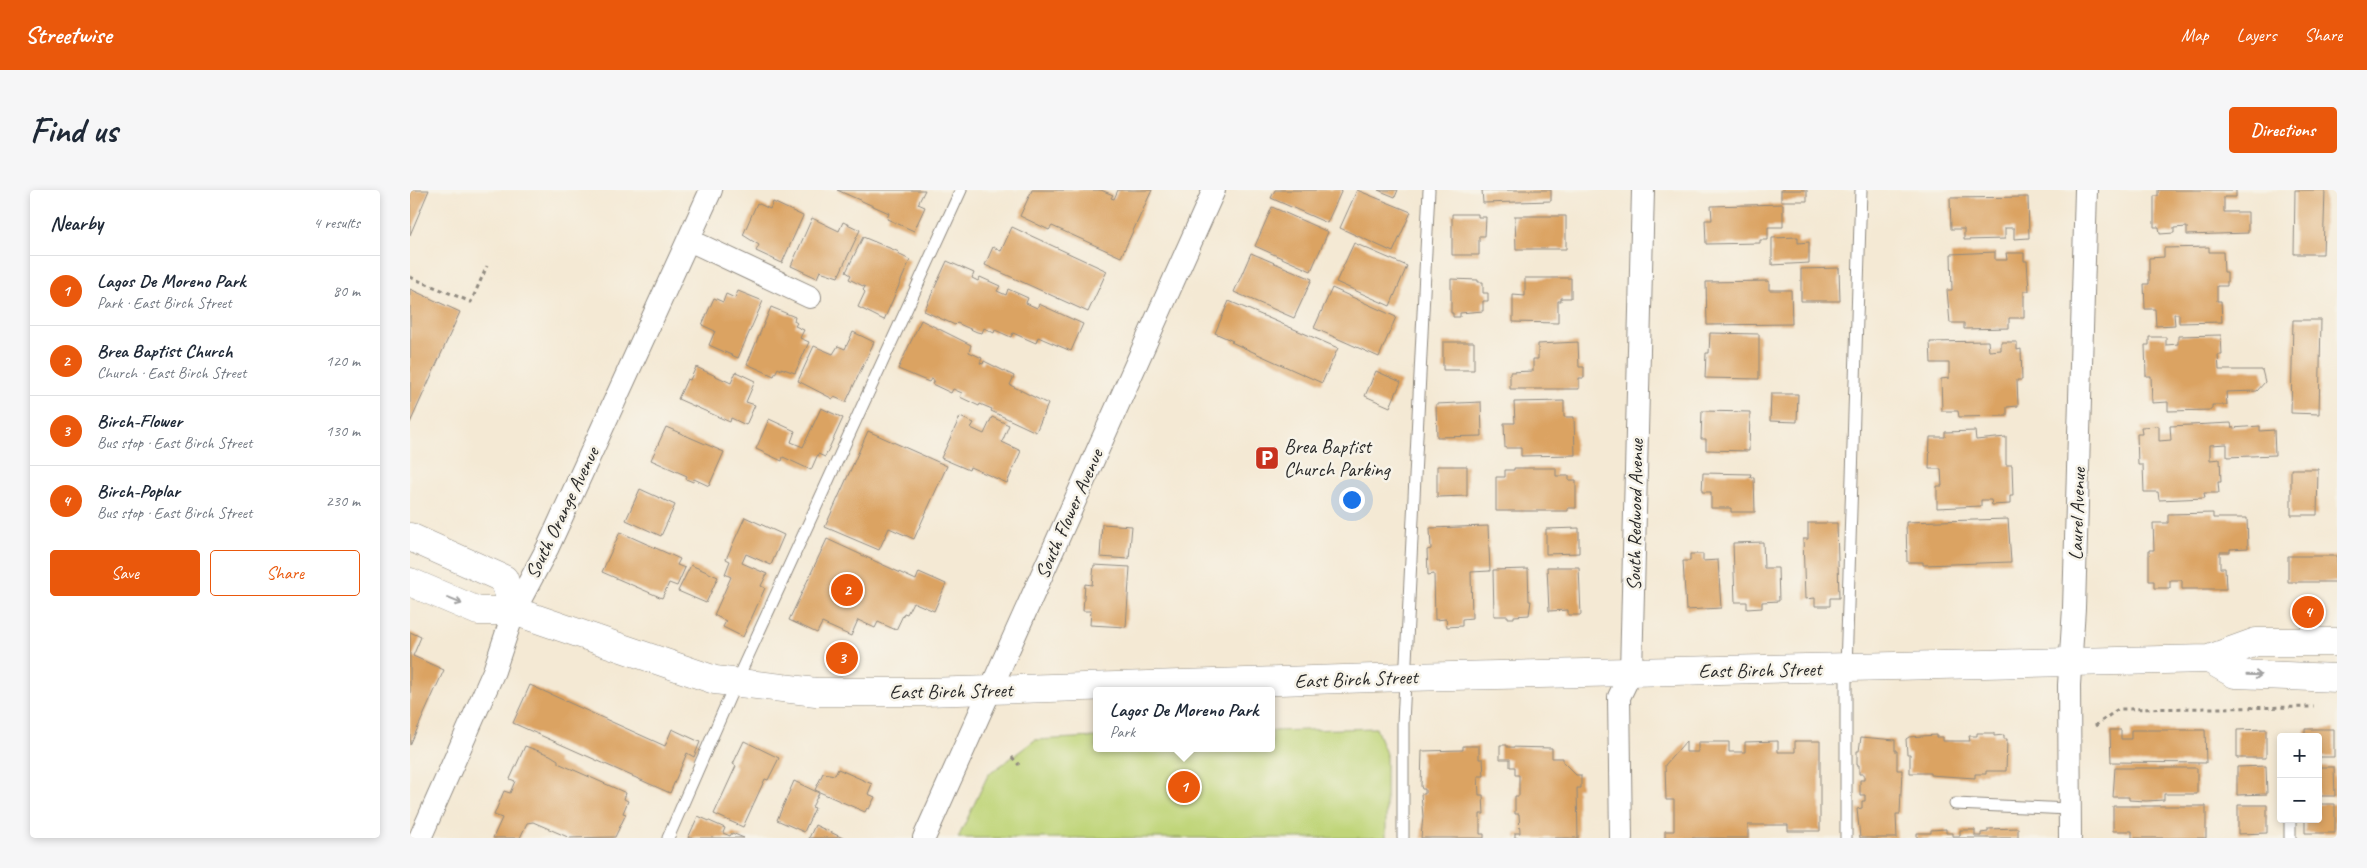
<!DOCTYPE html>
<html lang="en">
<head>
<meta charset="utf-8">
<style>
  body { margin:0; font-family:Caveat,sans-serif; background:#f6f6f7; color:#1f2937 }
  .controls { position:absolute; right:15px; bottom:15px; display:grid; overflow:hidden; border-radius:5px; box-shadow:0 2px 8px #0003 }
  .controls button { width:45px; height:45px; display:grid; place-items:center; padding:0; border:0; border-bottom:1px solid #e0e1e3; background:#fff; color:#1f2937; font:25px sans-serif }
  .you { position:absolute; left:941px; top:309px; width:18px; height:18px; margin:-12px; border:4px solid #fff; border-radius:50%; background:#1a73e8; box-shadow:0 0 0 8px #1a73e833 }
  .badge { display:grid; place-items:center; width:32px; height:32px; border-radius:50%; background:#ea580c; color:#fff; font-size:16px; font-weight:700 }
  .pin { position:absolute; translate:-50% -50%; border:2px solid #fff; box-shadow:0 1px 5px #0006 }
  .popup { position:absolute; left:683px; top:497px; width:182px; height:65px; box-sizing:border-box; display:grid; place-content:center; border-radius:5px; background:#fff; filter:drop-shadow(0 1px 4px #0005); font-size:16px; white-space:nowrap; color:#747a83 }
  .popup b { font-size:19px; color:#1f2937 }
  .popup::after { content:''; position:absolute; left:50%; top:100%; margin-left:-10px; border:10px solid transparent; border-top-color:#fff }
  .list { margin:0; padding:0; list-style:none }
  h2 { display:flex; justify-content:space-between; align-items:center; height:65px; margin:0; padding:0 20px; font-size:21px }
  h2 small { font-size:16px; font-weight:400; color:#747a83 }
  .list li { display:grid; grid-template-columns:32px 1fr auto; gap:15px; align-items:center; box-sizing:border-box; height:70px; padding:0 20px; border-top:1px solid #e0e1e3 }
  .list b { display:block; font-size:19px; white-space:nowrap }
  .list p { margin:0; font-size:16px; white-space:nowrap; color:#747a83 }
  .list em { font-size:16px; font-style:normal; color:#747a83 }
  .actions { display:flex; gap:10px; padding:15px 20px }
  .actions a { flex:1; padding:11px 0; border:1px solid #ea580c; border-radius:5px; text-align:center; font-size:18px; color:#ea580c }
  .actions .main { background:#ea580c; color:#fff }
  .map { position:relative; flex:none; width:1927px; height:648px; overflow:hidden; border-radius:5px }
  header { display:flex; align-items:center; gap:30px; box-sizing:border-box; height:70px; padding:0 25px; background:#ea580c; color:#fff }
  header strong { font-size:24px }
  nav { display:flex; gap:28px; margin-inline-start:auto; font-size:18px }
  .intro { display:flex; align-items:center; justify-content:space-between; box-sizing:border-box; height:120px; padding:0 30px }
  h1 { margin:0; font-size:35px }
  .button { padding:12px 22px; border-radius:5px; background:#ea580c; color:#fff; font-size:18px; font-weight:700 }
  main { display:flex; gap:30px; padding:0 30px }
  aside { flex:1; background:#fff; border-radius:5px; box-shadow:0 2px 8px #0003 }
  .map>svg:first-child { display:block }
</style>
</head>
<body>
<header>
<strong>Streetwise</strong>
<nav><a>Map</a><a>Layers</a><a>Share</a></nav>
</header>
<div class="intro"><h1>Find us</h1><a class="button">Directions</a></div>
<main>
<aside>
<h2>Nearby<small>4 results</small></h2>
<ul class="list">
<li><span class="badge">1</span><div><b>Lagos De Moreno Park</b><p>Park · East Birch Street</p></div><em>80 m</em></li>
<li><span class="badge">2</span><div><b>Brea Baptist Church</b><p>Church · East Birch Street</p></div><em>120 m</em></li>
<li><span class="badge">3</span><div><b>Birch-Flower</b><p>Bus stop · East Birch Street</p></div><em>130 m</em></li>
<li><span class="badge">4</span><div><b>Birch-Poplar</b><p>Bus stop · East Birch Street</p></div><em>230 m</em></li>
</ul>
<div class="actions"><a class="main">Save</a><a>Share</a></div>
</aside>
<div class="map">
<svg width="1927" height="648" viewBox="0 0 1927 648">
  <rect width="100%" height="100%" fill="#f7f3e8"/>
  <filter id="ink" filterUnits="userSpaceOnUse"><feTurbulence type="fractalNoise" baseFrequency=".02" numOctaves="2"/><feDisplacementMap in="SourceGraphic" scale="10" xChannelSelector="R" yChannelSelector="G"/><feConvolveMatrix kernelMatrix="1 2 1 2 8 2 1 2 1" color-interpolation-filters="sRGB"/></filter>
  <filter id="wash" filterUnits="userSpaceOnUse"><feTurbulence type="fractalNoise" baseFrequency=".0096" numOctaves="4" result="noise"/><feDisplacementMap in="SourceGraphic" scale="20" xChannelSelector="R" yChannelSelector="G"/><feGaussianBlur stdDeviation="1.12" result="paint"/><feColorMatrix in="noise" values="0 0 0 0 0 0 0 0 0 0 0 0 0 0 0 0 0 1.4 0 .05"/><feComposite in="paint" operator="in"/></filter>
  <g filter="url(#wash)">
    <rect width="100%" height="100%" fill="#f4e9d4"/>
    <path fill="#c0d579" stroke="#768052" d="M966,538L976,564V648H548L578,585L625,550L686,547V558H862V541Z"/>
    <g id="blocks">
      <path fill="#dba362" d="M0,0H19L0,45Z
        M427,0H515L508,14L515,17L504,41L477,29L479,23Z
        M622,0H691L703,5L701,8L704,9L708,0H742L711,67L642,36L639,40L610,26Z
        M865,0H932L917,33L861,8Z
        M947,0L1001,22L983,62L930,38Z
        M968,0H988L985,7Z
        M1072,0H1141V11L1073,13Z
        M1371,0H1397V11H1371Z
        M1748,0H1826V7H1814V22H1838V43L1777,45V37L1764,38V43L1750,44L1749,37H1744V6H1748Z
        M1885,0H1915L1913,64H1884Z
        M1618,7L1619,48L1604,49V38H1595V49L1554,50V39H1541L1540,8Z
        M363,12L393,26L372,73L346,61L349,55L333,45L347,13L360,19Z
        M1373,14V37H1358V50H1350V53L1296,54L1295,30H1302L1301,16Z
        M862,17L918,42L901,81L845,56Z
        M1042,24H1068V27H1076L1075,46H1069V65H1042Z
        M1105,26H1156V59H1106Z
        M402,28L429,41L433,32L450,40L428,87L410,81L407,88L381,76Z
        M602,37L697,81L678,122L575,75L583,57L591,61Z
        M453,47L489,62L488,64L500,70L474,130L448,117L455,102L453,100L455,97L439,89L441,85L436,82Z
        M1388,47V53L1399,52V73L1362,75V48Z
        M944,53L997,76L980,116L926,92Z
        M1799,57V62H1813L1814,82H1817V96H1807V111H1811L1812,132L1769,133V124H1764L1765,135L1746,136L1745,119H1735L1734,94H1739V68L1754,67V58Z
        M1585,62V70H1597L1596,63H1614V71H1617L1619,101H1614V128H1599V138L1554,139V133H1540L1537,100H1542L1541,64Z
        M841,63L902,89L884,128L824,102Z
        M537,71L564,83L562,88L568,91L570,87L590,96L587,101L596,105L598,99L618,108L616,113L627,118L629,114L673,134L661,161L628,147L626,153L603,143L601,147L585,140L584,143L574,138L572,143L567,142L547,133L545,135L514,121Z
        M1429,78L1430,111H1391V79Z
        M1115,88H1161V108H1151V111H1148V133L1103,132V105L1115,106Z
        M1041,89L1068,90V92H1073V103H1078V111H1073V121L1050,123V127H1043V123H1041Z
        M1359,91V100H1381L1382,134L1297,135L1296,92Z
        M922,98L986,127L969,167L904,138Z
        M0,99L50,122L0,233Z
        M328,101L353,111L328,168L299,155L305,141L292,135L304,108L313,112L316,104L325,108Z
        M819,111L928,158L912,193L821,152L823,151L805,143Z
        M361,117L385,127L384,131L387,133L385,136L394,140L390,148L399,152L385,183L371,178V180L368,178L364,186L337,174Z
        M511,130L561,155L559,162L572,168L570,173L573,174L574,171L604,186L600,195L638,214L626,242L581,221L582,219L570,214L569,216L550,207L552,203L543,199L541,203L522,194L524,190L521,189L519,192L488,179Z
        M1883,130H1911L1909,224L1881,223Z
        M443,142L464,152L436,212L424,207L423,209L388,191L404,156L423,164L428,156L435,159Z
        M1300,143L1349,144V189L1295,188L1296,163H1299Z
        M1811,145L1812,165H1808L1809,180H1852L1855,192L1847,201L1816,202L1817,215H1802V220L1758,221V212L1742,213L1741,186H1736L1735,155H1739V147H1756V155L1768,154V146Z
        M1578,151L1579,161L1591,160V152H1607V160L1611,159L1612,190H1607L1608,216L1597,217V226L1549,227L1548,221H1532L1531,189L1539,188V173H1521L1520,152Z
        M1033,152H1064V180H1033Z
        M1168,152L1169,177H1174V188H1169V199H1100V182L1123,181V169H1128V154Z
        M286,177L321,193L326,182L345,191L336,212L345,215L336,235L321,228L320,232L268,209L277,189L280,190Z
        M966,181L991,192L980,217L955,206Z
        M1361,204H1388L1387,232L1360,231Z
        M1154,211V227H1164L1165,265L1111,266V258H1095L1094,233H1105L1104,212Z
        M1071,212L1072,246L1027,247L1026,214Z
        M411,218L433,228L415,267L408,264L401,280L373,267L372,271L346,259L359,229L385,241L381,252L393,257Z
        M1292,221L1340,222L1339,261L1296,260V249H1291Z
        M550,227L564,233L561,238L574,244L582,227L599,235L592,252L611,261L597,293L560,277L559,280L531,268Z
        M1821,233L1822,238L1850,236V241L1864,240L1865,265L1817,267V254L1800,255V270L1810,269L1811,292H1808L1809,303H1794L1795,308L1749,310L1748,302H1734L1733,275H1728L1727,244H1732L1731,237L1749,236V251L1761,250L1760,236Z
        M256,237L314,262L299,296L284,289L283,292L276,289L277,286L241,270Z
        M458,241L537,276L504,349L479,338L469,360L415,337Z
        M1565,241L1566,250L1596,247V275H1602L1603,306H1600V314L1582,315L1581,310H1571V316L1527,318V296H1532L1531,279H1519L1520,247H1535V242Z
        M1027,276H1057V306L1027,307Z
        M1104,278H1146V286H1159V290H1166V318H1158V321H1086V287H1095V280H1104Z
        M1881,279H1908L1907,325H1881Z
        M1293,283L1341,284L1340,287H1344L1345,322H1321V318H1301V302H1292Z
        M230,299L265,315L251,346L216,330Z
        M1803,323V328H1837L1838,358L1820,359V362H1810V378H1815L1816,399H1772V390H1760V398H1744V391H1739V360H1744L1743,333H1758V324Z
        M335,327L374,345L361,375L336,364L332,373L357,384L351,396L355,398L333,447L313,437L316,431L304,425L321,387L315,384L320,371L316,369Z
        M1598,329L1601,372L1513,375V372H1497L1496,332Z
        M1398,333H1427L1429,408H1420V416H1405V408L1395,409L1393,349H1398Z
        M692,334L722,336L719,369L690,367Z
        M1078,336L1080,381L1061,382L1062,428L1052,429V436L1037,437L1036,429L1025,430L1024,384L1018,385L1017,360L1021,359L1020,338Z
        M1169,338V363L1136,364V339Z
        M210,342L270,369L267,375L275,378L267,396L259,393L252,408L192,382Z
        M417,349L506,390L509,382L536,394L524,421L503,412L497,424L494,423L486,440L468,432L465,438L448,430L441,446L412,433L407,443L379,430Z
        M1353,352L1354,378H1368L1369,411L1352,412V418L1337,419V412H1325L1323,353Z
        M1280,364H1293V371L1308,370L1311,418L1276,420L1273,371H1280Z
        M1878,366H1927V392H1878Z
        M281,375L308,387L296,413L268,401Z
        M684,375L720,377L716,437L680,435L681,421H673L675,394L682,395Z
        M1137,377H1169L1171,425H1158V420L1139,421Z
        M1118,379L1119,411H1121L1119,425L1104,426V428H1098V426H1084L1083,380Z
        M0,442L11,447L3,466L34,480L0,555Z
        M120,495L255,556L262,539L290,552L284,567L277,563L260,603L103,533Z
        M1856,539V568H1827V540Z
        M1895,539H1924V567H1908V547H1895Z
        M1700,540H1711V549H1721V540H1795L1796,573L1701,572Z
        M1567,543H1584V546L1594,545V549H1597L1596,581H1576V584H1565V588L1520,585V583H1500V564H1497L1496,549L1499,547L1526,545V547H1533V551H1560L1559,546H1567Z
        M1451,547L1485,550V561H1487V580H1492L1490,624H1486L1487,648H1450L1447,619L1452,618V611H1455V605H1450V590H1454V584H1449V575H1447V561H1449Z
        M334,551L369,568L358,590L355,589L333,637L304,624L326,576L323,574Z
        M1276,551V562H1288V552H1319V562H1335V552L1368,551V562H1385V551H1410V641H1378V635H1338V648H1255V641H1264V610H1256L1255,575Z
        M1090,555H1097V557L1142,558V568H1153V572L1166,585H1171V598H1167L1168,648H1105V643H1110L1109,624H1105V606H1109V585H1105V577H1100V569H1090Z
        M115,556L140,565L148,570V573L216,603L214,609L218,611L213,623L216,624L205,647L160,648L123,632L117,633L110,648H83L92,628L84,625L94,601L100,603L105,591L100,589Z
        M1053,556H1069V569H1073L1074,586H1068L1069,605H1073L1074,624H1070V644H1074V648H1011L1013,626L1011,604H1015V599H1012L1011,596L1012,561L1053,560Z
        M1856,576L1857,604L1827,605V577Z
        M1908,577H1924L1925,606H1908Z
        M1705,578H1787V604H1754V610L1736,611L1719,610V607H1703Z
        M428,579L462,594L458,604L465,607L459,619L457,618L455,622L405,600L413,583L425,585Z
        M384,591L409,603L402,617L405,618L394,642L367,630Z
        M1908,614H1925V643H1895V629H1908Z
        M1828,615H1857V643L1828,644Z
        M1703,616H1796V648H1722V641H1703Z
        M288,626L315,638L313,643L320,646L322,643L334,648H278Z
        M405,635L433,648H399Z
        M1608,638V648H1507V643H1521V640L1536,639V643H1543V646H1550V640H1565V646H1571V643L1578,642V639Z"/>
    </g>
  </g>
  <g filter="url(#ink)">
    <use href="#blocks" fill-opacity="0" stroke="#908a80" stroke-width="1"/>
    <g fill="none" stroke-linecap="round" stroke-linejoin="round">
      <defs>
        <path id="lane" d="M1545,614L1659,619
          M1880,629V648
          M258,648L326,492L551,0
          M993,648V533L1019,0
          M1436,648V479L1451,0"/>
        <path id="street" d="M279,50L400,107
          M10,648L84,481L104,421L138,357L301,0
          M514,648L804,0
          M1211,648L1209,507L1221,482L1233,0
          M1660,648L1659,495L1664,418L1676,0"/>
        <path id="secondary" d="M0,347L94,389L104,421
          M0,392L68,421H104L305,490L406,502H515L996,487L1799,469L1846,452H1927
          M1799,469L1825,484L1927,488"/>
      </defs>
      <use href="#lane" stroke="#908a80" stroke-width="13"/>
      <use href="#street" stroke="#908a80" stroke-width="24"/>
      <use href="#secondary" stroke="#908a80" stroke-width="29"/>
      <path stroke="#908a80" stroke-width="3" stroke-dasharray="4 4" stroke-linecap="butt" d="M0,87L61,112L77,76
        M1685,536L1708,519L1904,517
        M602,567L609,575"/>
      <use href="#lane" stroke="#fff" stroke-width="11"/>
      <use href="#street" stroke="#fff" stroke-width="22"/>
      <use href="#secondary" stroke="#fff" stroke-width="28"/>
    </g>
    <defs><path id="oneway-shaft" d="M-6 0H5M1.5-3L5.5 0L1.5 3" fill="none" stroke-width="1.6" stroke-linecap="round" stroke-linejoin="round" transform="scale(1.25)"/></defs>
    <g stroke="#a0a0a0">
      <use href="#oneway-shaft" transform="translate(45 411) rotate(23)"/>
      <use href="#oneway-shaft" transform="translate(1844 485) rotate(2)"/>
    </g>
  </g>
  <defs>
    <symbol id="parking-square" viewBox="-11 -11 22 22"><rect x="-9" y="-9" width="18" height="18" rx="4" fill="#c8321e" stroke="#f7f3e8"/><path d="M-3.5-5.5H1a3.5 3.5 0 0 1 0 7H-1V5.5H-3.5ZM-1-3.4V-.6H.8a1.4 1.4 0 0 0 0-2.8Z" fill="#fff"/></symbol>
  </defs>
  <g fill-rule="evenodd">
    <use href="#parking-square" x="843" y="254" width="28" height="28"/>
  </g>
  <g text-anchor="middle" dominant-baseline="central" stroke-width="5" stroke-linejoin="round" paint-order="stroke">
    <g font-size="20" fill="#2b2b2b" stroke="#f7f3e8" text-anchor="start">
      <text x="874" y="256">Brea Baptist<tspan x="874" dy="23">Church Parking</tspan></text>
    </g>
    <g font-size="20" fill="#2b2b2b" stroke="#f7f3e8">
      <text transform="translate(152 323) rotate(-64)">South Orange Avenue</text>
      <text transform="translate(659 324) rotate(-66)">South Flower Avenue</text>
      <text transform="translate(1667 324) rotate(-88)">Laurel Avenue</text>
      <text transform="translate(1225 325) rotate(-89)">South Redwood Avenue</text>
      <text transform="translate(1350 480) rotate(-1)">East Birch Street</text>
      <text transform="translate(946 489) rotate(-2)">East Birch Street</text>
      <text transform="translate(541 501) rotate(-1)">East Birch Street</text>
    </g>
  </g>
</svg>
<div class="controls">
<button>+</button>
<button>−</button>
</div>
<div class="you"></div>
<div class="pin badge" style="left:774px;top:597px">1</div>
<div class="popup"><b>Lagos De Moreno Park</b>Park</div>
<div class="pin badge" style="left:437px;top:400px">2</div>
<div class="pin badge" style="left:432px;top:468px">3</div>
<div class="pin badge" style="left:1898px;top:422px">4</div>
</div>
</main>
</body>
</html>
